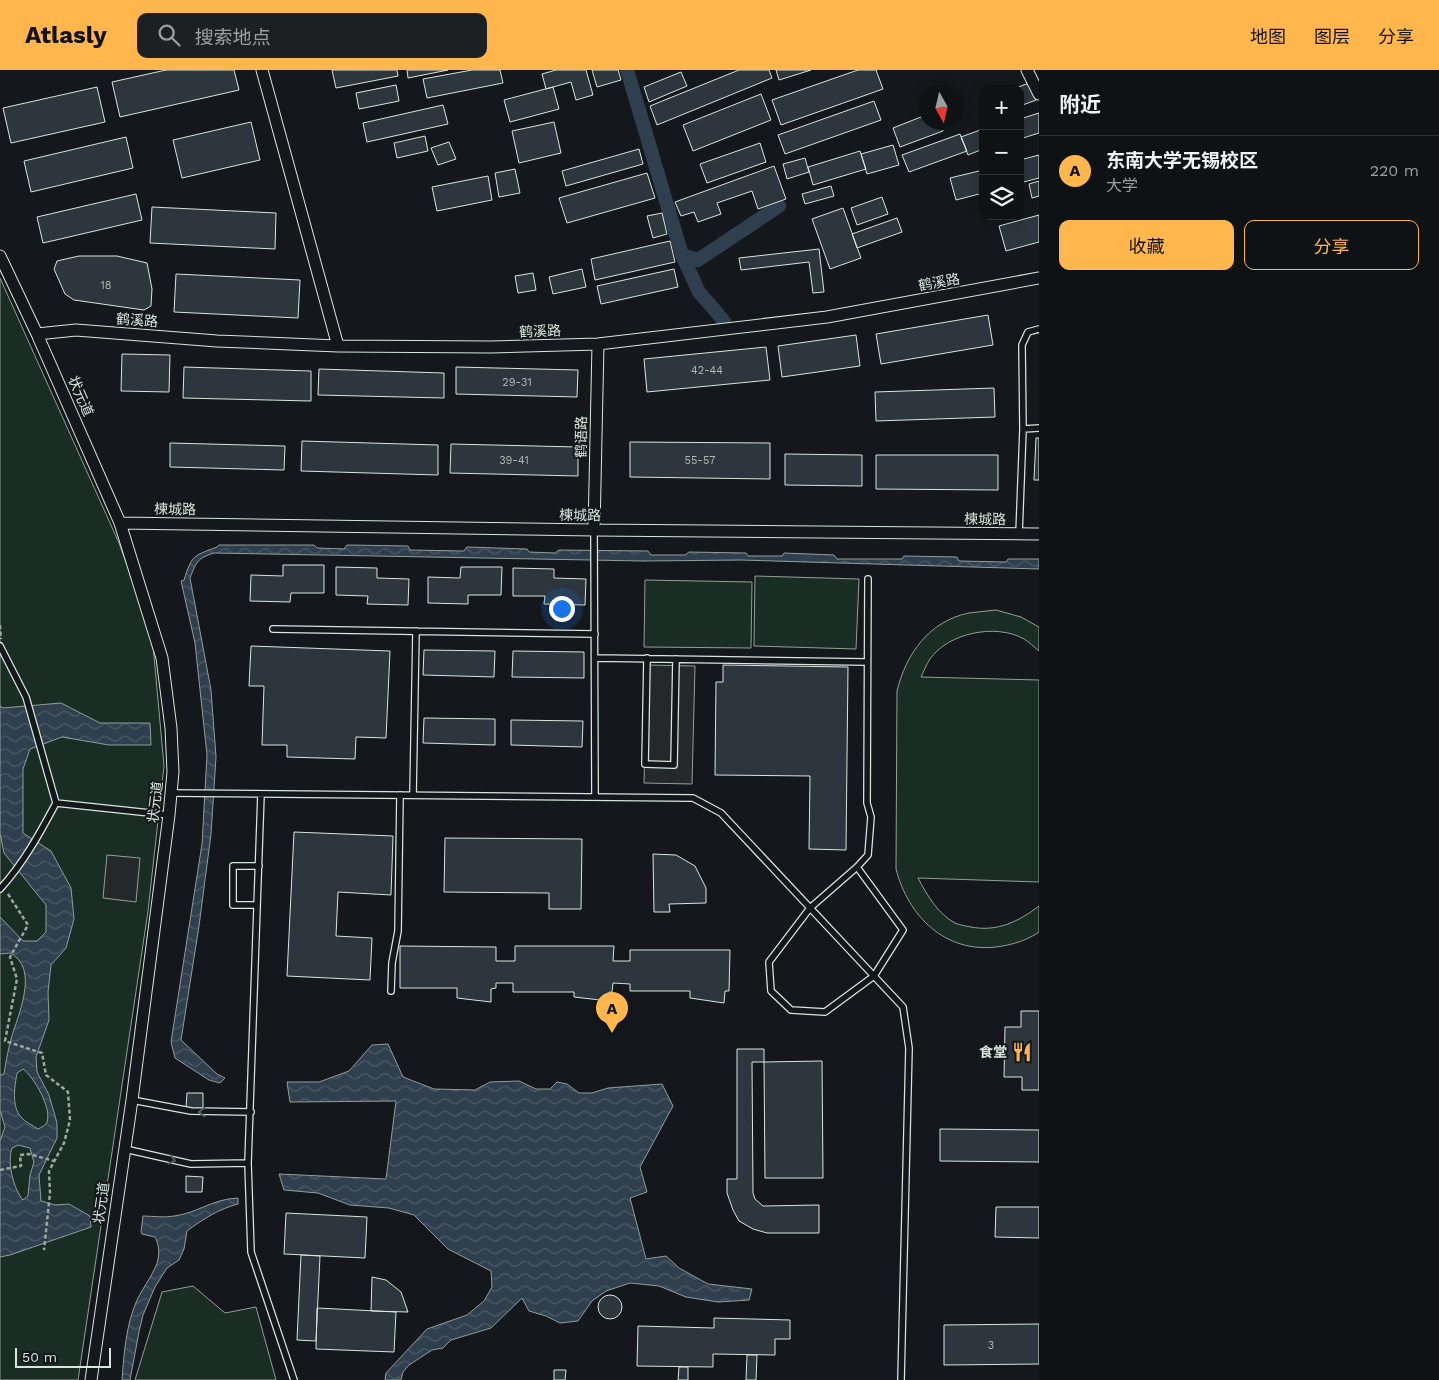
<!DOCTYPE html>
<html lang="zh">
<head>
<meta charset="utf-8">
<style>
  body { margin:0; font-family:"Work Sans","Noto Sans SC",sans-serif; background:#1d2022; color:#f1f3f6 }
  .controls { position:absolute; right:15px; top:15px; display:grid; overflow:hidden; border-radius:10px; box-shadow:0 2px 12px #0003 }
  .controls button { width:45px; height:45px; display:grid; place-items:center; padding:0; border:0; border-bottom:1px solid #2f3234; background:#0f1215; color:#f1f3f6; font:25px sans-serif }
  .compass { position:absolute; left:919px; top:15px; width:45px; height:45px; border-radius:50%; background:#0f1215; box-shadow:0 2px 12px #0003; rotate:172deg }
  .scale { position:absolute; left:15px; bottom:12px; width:96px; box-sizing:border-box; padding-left:5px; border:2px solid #d8e6dc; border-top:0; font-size:14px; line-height:18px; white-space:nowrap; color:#d8e6dc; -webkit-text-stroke:4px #14181c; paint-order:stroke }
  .you { position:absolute; left:561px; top:538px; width:18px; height:18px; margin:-12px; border:4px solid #fff; border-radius:50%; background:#1a73e8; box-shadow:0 0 0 8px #1a73e833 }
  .badge { display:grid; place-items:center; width:32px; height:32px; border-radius:50%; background:#ffb74d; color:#111; font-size:16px; font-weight:700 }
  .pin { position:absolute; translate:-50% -41px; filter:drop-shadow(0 1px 2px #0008) }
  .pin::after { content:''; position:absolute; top:26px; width:18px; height:15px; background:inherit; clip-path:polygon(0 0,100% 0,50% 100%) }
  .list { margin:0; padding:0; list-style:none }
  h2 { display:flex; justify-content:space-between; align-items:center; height:65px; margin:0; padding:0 20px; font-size:21px }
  h2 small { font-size:16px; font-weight:400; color:#9b9ea0 }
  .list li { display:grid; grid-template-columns:32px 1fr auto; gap:15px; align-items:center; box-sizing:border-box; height:70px; padding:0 20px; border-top:1px solid #2f3234 }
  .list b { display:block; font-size:19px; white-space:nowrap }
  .list p { margin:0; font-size:16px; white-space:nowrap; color:#9b9ea0 }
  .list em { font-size:16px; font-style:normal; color:#9b9ea0 }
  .actions { display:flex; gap:10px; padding:15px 20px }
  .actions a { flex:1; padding:11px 0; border:1px solid #ffb74d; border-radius:10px; text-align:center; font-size:18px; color:#ffb74d }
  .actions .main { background:#ffb74d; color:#111 }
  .icon { flex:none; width:28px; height:28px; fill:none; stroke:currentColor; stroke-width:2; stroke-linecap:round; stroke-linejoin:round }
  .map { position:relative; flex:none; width:1039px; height:1310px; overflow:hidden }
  header { display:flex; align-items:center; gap:30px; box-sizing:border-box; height:70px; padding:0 25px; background:#ffb74d; color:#111 }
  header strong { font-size:24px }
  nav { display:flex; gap:28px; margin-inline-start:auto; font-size:18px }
  .search { width:350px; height:45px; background:#1d2022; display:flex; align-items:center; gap:12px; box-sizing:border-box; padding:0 18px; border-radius:10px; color:#9b9ea0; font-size:19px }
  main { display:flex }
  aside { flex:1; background:#0f1215 }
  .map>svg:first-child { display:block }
</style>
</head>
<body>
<header>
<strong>Atlasly</strong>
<div class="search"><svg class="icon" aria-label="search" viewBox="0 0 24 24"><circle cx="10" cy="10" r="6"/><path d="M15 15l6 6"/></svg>搜索地点</div>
<nav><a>地图</a><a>图层</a><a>分享</a></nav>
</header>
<main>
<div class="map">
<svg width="1039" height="1310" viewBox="0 0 1039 1310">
  <defs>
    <pattern id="water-waves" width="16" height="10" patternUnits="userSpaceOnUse" patternTransform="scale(1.25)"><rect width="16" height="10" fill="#2f3f4d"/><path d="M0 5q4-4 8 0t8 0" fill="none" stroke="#4c5b66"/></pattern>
  </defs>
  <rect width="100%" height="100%" fill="#14181c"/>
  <path fill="#1a2d24" stroke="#939e99" d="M0,208L119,473L152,564L164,696L148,841L78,1310H0Z
    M755,506L859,509L856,579L754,576Z
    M645,510L752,512L751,578L644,577Z
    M996,540L1021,547L1039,557V581C1034,577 1029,572 1024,569C996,553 948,563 930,589C926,595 924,601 921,607L1039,610V812L918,808C927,825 938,844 955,853C959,855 966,856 971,857C997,862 1018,852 1039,836V862C1026,871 1011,875 996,877C945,883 908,846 896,799L897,621C906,584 929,551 969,543C978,542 987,541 996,540Z
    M193,1216L225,1243L256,1237L276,1310H135L162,1222Z"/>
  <path fill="#24282b" stroke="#939e99" d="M647,595L695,596L692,714L644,713Z
    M107,785L140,788L136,832L103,828Z"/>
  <path fill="url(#water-waves)" stroke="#939e99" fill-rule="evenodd" d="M219,475H314L317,478L344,479L347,475L408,476L410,480L464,481L467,477L527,479L529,482L555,483L559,480L648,481L651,485H685L689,482L746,483L748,486H782L784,483L834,485L837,489H902L904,486L957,487L959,491L1006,492L1008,489H1039V499L741,490L643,491L214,483C197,488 196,493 190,508L211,620L216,687L211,764L199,856L181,970L217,1004L225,1008L220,1013L209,1010L175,988L171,972L202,774L207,685L195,573L181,511L184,510C192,485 193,486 217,477Z
    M61,633L100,653H150L151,675H109L62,667L30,679L23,699V763L51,781L71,818L74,849L66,878L51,895L48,922L49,950L36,987L37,1002L49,1025L57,1053V1068L39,1105L41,1131L55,1135L69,1134L90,1146L91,1157L10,1185L0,1187V1071L5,1057L0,1040V1005L4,1004C6,992 8,980 11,969C18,945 40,898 10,883L0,884V847L23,871H37L46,862V835L4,783L0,763V636L3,638ZM23,999C34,1007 52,1038 47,1052C45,1056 42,1057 38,1059C32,1055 25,1052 21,1047C11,1036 15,1015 17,1003ZM18,1075L30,1078L34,1092L30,1105L28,1126L23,1130C13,1118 7,1092 12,1078Z
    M388,974L403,1007L434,1019L475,1020L490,1012L519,1011L536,1019H550L557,1012L567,1014L579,1023H592L608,1018L662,1014L673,1036L640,1097L647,1122L630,1128L646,1189L666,1186L679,1198L708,1214L752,1219L749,1230L718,1232L686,1227L659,1216L630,1213L606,1221L592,1231L578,1251L560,1253L546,1246L529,1241L522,1228L491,1258L451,1270L443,1278L432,1280L409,1295L403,1302L401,1310H385L386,1303L427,1259L467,1245L484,1231L492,1217L491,1201L448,1179L414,1145L389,1138L350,1135L318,1123L284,1120L279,1104L386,1109L396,1031L290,1032L287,1012H319L349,1001L372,975Z
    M238,1128V1134C219,1139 203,1149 187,1161L184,1179L179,1190L167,1198L155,1217L143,1245L139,1262L130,1310H122C124,1283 126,1255 137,1230C142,1219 157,1199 158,1189C160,1181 158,1173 155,1167L142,1164L141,1162L143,1146C153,1146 164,1148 174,1146C198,1143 212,1129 238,1128Z"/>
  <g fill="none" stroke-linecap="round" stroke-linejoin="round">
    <path stroke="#2f3f4d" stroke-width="14" d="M627,0L682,185L698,190L779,136
      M682,185L699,222L724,251"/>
  </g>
  <path fill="#2c363c" stroke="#d8e6dc" d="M166,0H234L239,20L120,47L112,12Z
    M332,0H397L398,6L336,18Z
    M407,0H448L408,8Z
    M472,0H500L503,13L427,28L423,9Z
    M556,0H586L593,25L576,30L571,12L546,19L542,4Z
    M592,0H618L621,10L597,17Z
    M739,0H769L772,8L657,55L650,36Z
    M776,0H811L779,10Z
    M858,0H876L883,19L781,55L772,30Z
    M681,2L687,16L649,32L644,17Z
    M1029,13L1036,30L1020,36V19H1013Z
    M396,15L399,31L359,39L356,23Z
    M97,17L105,52L11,73L3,38Z
    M553,17L559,39L510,52L504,30Z
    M761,24L771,50L693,81L683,55Z
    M874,31L881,50L785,84L778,65Z
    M443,35L448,54L367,72L363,53Z
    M1039,43V63L1020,69V49Z
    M926,45V52H940L943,61L900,77L893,58Z
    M251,52L260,90L182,108L173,70Z
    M554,52L561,83L519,93L512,61Z
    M983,59V79L968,85L961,67Z
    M960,64L967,81L909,102L902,85Z
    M425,66L428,81L397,88L394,73Z
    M126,67L133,98L31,122L24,91Z
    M449,72L456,89L438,95L431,78Z
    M760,73L766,92L707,113L700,94Z
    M893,75L899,95L867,104L861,84Z
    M639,79L643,94L566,116L562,101Z
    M860,81L866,99L813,115L808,97Z
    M1039,85V108L1020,113V90Z
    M805,88L809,102L787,109L783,94Z
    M774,96L786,129L758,139L752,121L717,133L721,144L698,152L694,142L681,146L675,132Z
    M515,99L520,123L499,127L495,103Z
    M983,100V123L956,130L950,108Z
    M647,103L655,128L567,153L559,128Z
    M488,106L492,130L437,141L432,117Z
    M1039,111V126L1032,128L1029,114Z
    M831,116L834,126L805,134L802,124Z
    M136,124L142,150L43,173L37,147Z
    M882,127L888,144L857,155L851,138Z
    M152,137L276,143L275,179L150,173Z
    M843,138L861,188L830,199L812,149Z
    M662,143L667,164L653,168L647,146Z
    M1039,145V172L1006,181L999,156Z
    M897,148L902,162L857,178L852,164Z
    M670,171L675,192L595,210L591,189Z
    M819,179L824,222L813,223L809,192L741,200L739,188Z
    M79,186H117L147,193L152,219L151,236L144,240L74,230L65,224L54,199L57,191Z
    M582,199L586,217L553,224L549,207Z
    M674,199L678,217L601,234L597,216Z
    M533,203L536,220L518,223L515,206Z
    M176,204L300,210L298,248L174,242Z
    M988,245L993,275L881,294L876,264Z
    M856,265L860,296L782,307L778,276Z
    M766,277L770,310L647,322L644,289Z
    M122,284L170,285L169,322L121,321Z
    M184,297L311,301V331L183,328Z
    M456,297L578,300L577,327L456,324Z
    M319,299L444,303V328L318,325Z
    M994,318L995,347L876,351L875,322Z
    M1036,368H1039V410H1034Z
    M302,371L438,375V405L301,401Z
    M630,372L770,373V409L630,407Z
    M170,373L285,376L284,400L170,397Z
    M451,374L578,377V406L450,403Z
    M785,384L862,385V416L785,415Z
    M876,385H998V420L876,419Z
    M283,495H324V523H291L290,532L250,531L251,505L283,506Z
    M336,497L377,498V508L409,509L408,535L367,534L368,526L336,525Z
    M461,497H502L501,525H468V534L428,533V507L460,508Z
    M513,498L554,499V508L586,509L585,535L544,534L545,526H513Z
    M251,576L390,581L386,668L356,667L355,689L287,687V675H262L264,616H249Z
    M424,580L495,581L494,607L423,605Z
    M513,581L584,582V608L512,607Z
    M723,595L848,597L846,780L809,779L810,706L715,705L716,612H723Z
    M424,648L495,649V675L423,673Z
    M511,650L583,651L582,677L511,675Z
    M294,762L393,766L391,825L338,822L336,866L372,868L370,910L287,906Z
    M445,768L582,769L581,839H549V823L444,822Z
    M653,784L676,785L695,796L706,818V833L669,834L670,842H654Z
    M400,876L496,877V891H515V876H614L613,891H630V880H730L729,921H725L724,933L690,928V921H630V914L613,913L612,922H609V931L574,927V922H513V913H496V918L491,919V932L457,928V918H400Z
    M1021,941H1039V1020H1022V1007H1004L1005,957H1021Z
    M737,979H764V992H752L753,1123L755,1129L763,1136L819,1135V1163H767L753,1159L739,1151L733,1140L727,1123V1109H737Z
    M822,991L823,1108H765L764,992Z
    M187,1023H203V1039L186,1038Z
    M940,1059L1039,1060V1092L940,1091Z
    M186,1106L203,1107L202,1122H186Z
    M996,1137H1039V1168L995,1167Z
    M286,1143L367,1147L365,1188L284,1184Z
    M301,1185L320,1186L316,1271L297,1270Z
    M372,1207L386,1210L401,1222L408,1242L371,1241Z
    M598 1237a12 12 0 1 1 24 0a12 12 0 1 1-24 0Z
    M317,1238L396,1242L394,1282L316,1279Z
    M714,1248L790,1250V1269H775V1285L713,1284V1297L637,1296L638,1256L714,1258Z
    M1039,1254V1294L944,1295V1255Z
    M747,1285H757L756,1310H746Z
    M679,1297H688V1310H678Z
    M554,1300H566L565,1310H554Z"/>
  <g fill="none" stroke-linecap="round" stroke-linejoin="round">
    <defs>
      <path id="service" d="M1023,359L1039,358
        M594,460L595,726
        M1019,464L1023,359L1022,275L1028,262L1039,259
        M273,559L595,564
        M0,576L26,627L56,733C40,763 23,794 0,819
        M595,588L866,592
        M647,588L645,694L674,695L676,589
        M171,723L693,728L721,743L903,937L909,978L901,1310
        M261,724L248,1093L251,1182L294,1310
        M413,725L416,561
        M56,733L169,745
        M857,797L903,860L874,906L825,942L791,940L771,921L769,892L810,838L857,797L868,785L871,747L867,733L868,509
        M257,835H233V796H259
        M391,921L392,893L398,861L400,725
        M132,1030L191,1041L251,1042
        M125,1079L191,1094L248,1093"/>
      <path id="minor" d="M262,0L338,276
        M1027,0L1039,24
        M0,186L37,264L120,453L162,588L171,658L173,702L169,745L132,1030L91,1310
        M37,264L76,260L217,271L338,276L491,277L598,274L827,247L1039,208
        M120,453L594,460L1039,464
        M594,460L598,274"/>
    </defs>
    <use href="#service" stroke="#d8e6dc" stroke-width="8"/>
    <use href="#minor" stroke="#d8e6dc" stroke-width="13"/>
    <path stroke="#9da8a2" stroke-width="2.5" stroke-dasharray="4 2.5" stroke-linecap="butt" d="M0,555L1,569
      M8,824L28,855L10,887L17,909L5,971L42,983L46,1005L68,1022L70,1050L64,1073L49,1101L50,1123L44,1180
      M0,1100L21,1096L20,1085L29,1084L54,1091"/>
    <use href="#service" stroke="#14181c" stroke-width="5.5"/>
    <use href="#minor" stroke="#14181c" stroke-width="11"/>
  </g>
  <defs><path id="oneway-chevron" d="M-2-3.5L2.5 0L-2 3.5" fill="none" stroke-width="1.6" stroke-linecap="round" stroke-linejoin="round" transform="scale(1.25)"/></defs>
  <g stroke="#59605f">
    <use href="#oneway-chevron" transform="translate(202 1042) rotate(-179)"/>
    <use href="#oneway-chevron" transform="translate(172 1090) rotate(13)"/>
  </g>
  <defs>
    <symbol id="restaurant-bare" viewBox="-9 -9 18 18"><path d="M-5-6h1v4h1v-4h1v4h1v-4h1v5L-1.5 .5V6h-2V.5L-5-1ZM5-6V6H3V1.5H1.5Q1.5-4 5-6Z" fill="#ffb74d" stroke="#14181c" stroke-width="2.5" paint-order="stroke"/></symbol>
  </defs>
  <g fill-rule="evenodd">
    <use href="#restaurant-bare" x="1008" y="968" width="28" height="28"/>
  </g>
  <g text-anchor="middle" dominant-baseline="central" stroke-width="4" stroke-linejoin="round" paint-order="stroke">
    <g font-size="11" fill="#adbab4">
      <text x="106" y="215">18</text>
      <text x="707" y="300">42-44</text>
      <text x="517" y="312">29-31</text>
      <text x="514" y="390">39-41</text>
      <text x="700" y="390">55-57</text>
      <text x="991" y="1275">3</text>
    </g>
    <g font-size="14" fill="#d8e6dc" stroke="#14181c">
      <text transform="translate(939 212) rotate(-10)">鹤溪路</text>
      <text transform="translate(137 250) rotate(4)">鹤溪路</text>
      <text transform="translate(540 261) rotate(-2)">鹤溪路</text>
      <text transform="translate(81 326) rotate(66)">状元道</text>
      <text transform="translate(581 367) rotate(-89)">鹤语路</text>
      <text transform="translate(175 439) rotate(1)">楝城路</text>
      <text transform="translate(580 445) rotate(1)">楝城路</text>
      <text transform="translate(985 449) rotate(1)">楝城路</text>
      <text transform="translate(155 732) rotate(-83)">状元道</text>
      <text transform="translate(101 1133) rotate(-82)">状元道</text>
    </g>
    <g font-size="14" font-weight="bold" fill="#d8e6dc" stroke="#14181c" text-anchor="end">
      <text x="1007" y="982">食堂</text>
    </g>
  </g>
</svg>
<div class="controls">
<button>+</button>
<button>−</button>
<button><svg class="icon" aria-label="layers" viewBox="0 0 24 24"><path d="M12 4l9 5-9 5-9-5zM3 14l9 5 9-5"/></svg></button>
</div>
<svg class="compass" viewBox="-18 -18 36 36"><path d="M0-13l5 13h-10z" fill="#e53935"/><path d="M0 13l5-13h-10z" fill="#9b9ea0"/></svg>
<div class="scale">50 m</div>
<div class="you"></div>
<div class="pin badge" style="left:612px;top:963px">A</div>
</div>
<aside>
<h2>附近<small></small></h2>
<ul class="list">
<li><span class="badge">A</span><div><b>东南大学无锡校区</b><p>大学</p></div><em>220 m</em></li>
</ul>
<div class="actions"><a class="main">收藏</a><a>分享</a></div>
</aside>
</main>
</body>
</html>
